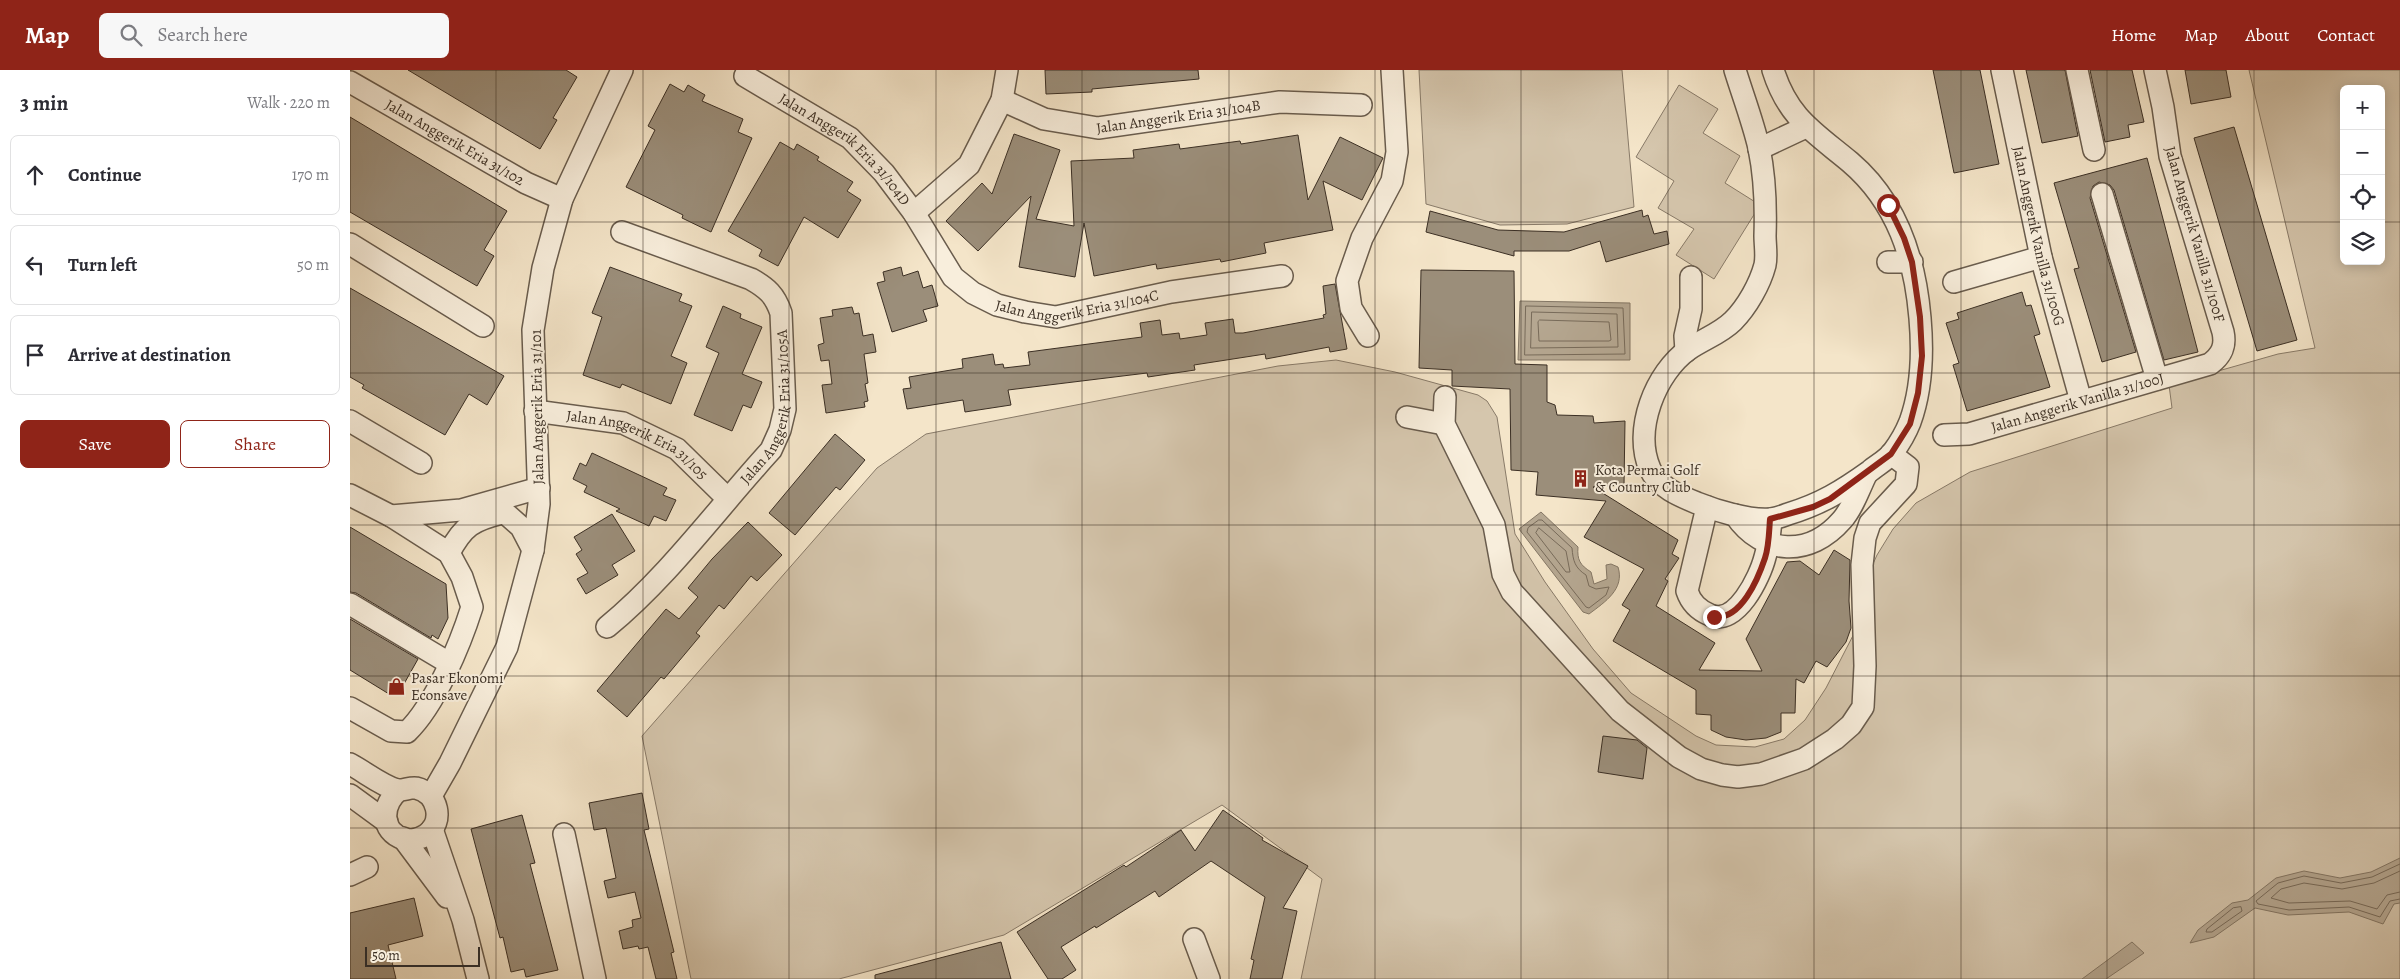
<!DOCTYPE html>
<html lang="en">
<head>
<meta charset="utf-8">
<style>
  body { margin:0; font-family:Alegreya,serif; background:#f7f7f7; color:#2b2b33 }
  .controls { position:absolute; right:15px; top:15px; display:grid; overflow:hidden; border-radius:8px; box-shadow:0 2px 12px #0003 }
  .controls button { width:45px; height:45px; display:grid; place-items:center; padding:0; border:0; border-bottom:1px solid #e1e1e2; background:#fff; color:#2b2b33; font:25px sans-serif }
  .scale { position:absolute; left:15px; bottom:12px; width:115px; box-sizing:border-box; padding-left:5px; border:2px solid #3b2f24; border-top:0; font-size:14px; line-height:18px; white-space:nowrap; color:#3b2f24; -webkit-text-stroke:4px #f8eedc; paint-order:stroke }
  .stop { position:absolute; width:15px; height:15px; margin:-11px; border:4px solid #8f2418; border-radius:50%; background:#fff }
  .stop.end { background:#8f2418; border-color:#fff; box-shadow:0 1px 5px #0008 }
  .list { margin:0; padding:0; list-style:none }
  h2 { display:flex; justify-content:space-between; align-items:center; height:65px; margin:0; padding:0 20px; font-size:21px }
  h2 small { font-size:16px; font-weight:400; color:#7c7c81 }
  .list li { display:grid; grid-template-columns:32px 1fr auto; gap:15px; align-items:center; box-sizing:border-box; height:80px; margin:0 10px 10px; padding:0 10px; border:1px solid #e1e1e2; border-radius:8px }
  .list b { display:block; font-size:19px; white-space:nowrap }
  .list em { font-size:16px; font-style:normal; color:#7c7c81 }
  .actions { display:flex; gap:10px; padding:15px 20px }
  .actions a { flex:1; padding:11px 0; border:1px solid #8f2418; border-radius:8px; text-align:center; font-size:18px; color:#8f2418 }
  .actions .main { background:#8f2418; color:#fff }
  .icon { flex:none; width:28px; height:28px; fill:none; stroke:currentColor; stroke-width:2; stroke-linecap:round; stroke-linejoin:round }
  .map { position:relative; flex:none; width:2050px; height:909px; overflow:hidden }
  header { display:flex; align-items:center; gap:30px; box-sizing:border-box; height:70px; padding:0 25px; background:#8f2418; color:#fff }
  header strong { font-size:24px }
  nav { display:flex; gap:28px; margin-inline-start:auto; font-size:18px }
  .search { width:350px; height:45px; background:#f7f7f7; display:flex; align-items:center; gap:12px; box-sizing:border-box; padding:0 18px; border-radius:8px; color:#7c7c81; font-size:19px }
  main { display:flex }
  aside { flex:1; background:#fff }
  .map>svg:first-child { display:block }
</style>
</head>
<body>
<header>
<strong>Map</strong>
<div class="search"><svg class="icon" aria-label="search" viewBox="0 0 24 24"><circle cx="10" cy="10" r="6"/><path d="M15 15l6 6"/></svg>Search here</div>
<nav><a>Home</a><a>Map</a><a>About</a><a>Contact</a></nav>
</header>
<main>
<aside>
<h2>3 min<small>Walk · 220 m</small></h2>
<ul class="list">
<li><svg class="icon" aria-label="ahead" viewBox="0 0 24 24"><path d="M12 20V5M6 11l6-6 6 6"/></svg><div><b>Continue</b></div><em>170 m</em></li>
<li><svg class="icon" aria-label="left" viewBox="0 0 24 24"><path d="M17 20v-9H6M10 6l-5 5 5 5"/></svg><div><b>Turn left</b></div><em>50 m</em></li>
<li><svg class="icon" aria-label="arrive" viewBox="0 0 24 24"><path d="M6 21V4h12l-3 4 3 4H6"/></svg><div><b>Arrive at destination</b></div></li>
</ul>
<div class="actions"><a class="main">Save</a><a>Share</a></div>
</aside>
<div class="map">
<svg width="2050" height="909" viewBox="0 0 2050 909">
  <rect width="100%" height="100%" fill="#f4e5c9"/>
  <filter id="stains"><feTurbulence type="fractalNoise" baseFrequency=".004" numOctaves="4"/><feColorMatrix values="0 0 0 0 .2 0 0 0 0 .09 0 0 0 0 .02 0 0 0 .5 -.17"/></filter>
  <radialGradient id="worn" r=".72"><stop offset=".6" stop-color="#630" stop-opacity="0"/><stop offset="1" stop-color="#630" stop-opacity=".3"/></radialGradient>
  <path fill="#d5c6ad" stroke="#887a68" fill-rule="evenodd" d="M1069,0H1272L1284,137L1217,154L1150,155L1076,134Z
    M1899,0H2050V909H951L972,809L872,735L654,865L489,909H341L292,666L527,398L576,364L928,296L986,290L1045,302L1128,325L1137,331L1147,347L1165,464L1195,512L1243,579L1281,623L1346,666L1366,675L1405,677L1434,669L1455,650L1476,618L1511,550L1517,507L1527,485L1543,459L1566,433L1620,402L1822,338L1819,315L1928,284L1965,278ZM1994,19H2031V191H1994Z
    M1329,15L1368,39L1353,63L1390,86L1375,113L1410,135L1364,209L1326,185L1344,159L1308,138L1324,111L1286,87Z"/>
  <path fill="#b5a791" stroke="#847765" d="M1170,231L1280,233V290H1168Z
    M1191,442L1228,477C1227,490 1230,495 1241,502L1244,514L1257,509L1256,495L1261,494L1268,497C1275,519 1255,532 1239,544L1233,542L1169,459Z
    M2050,788V833L2044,834L2033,854L1999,842L1938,845L1905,838L1864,867L1840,873L1848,860L1882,833L1898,830L1926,808L1954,801L1990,808L2021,802Z
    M1782,872L1794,883L1756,909H1732Z"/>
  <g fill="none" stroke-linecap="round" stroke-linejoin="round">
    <path stroke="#786b5a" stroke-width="1" d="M1176,236L1273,238L1275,284L1175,285Z
      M1182,242L1267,244L1268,277L1181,278Z
      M1190,250L1259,252L1261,270L1259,271H1189L1188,252Z
      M1189,450H1192L1222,478C1223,491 1225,498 1236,505L1239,516L1246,519L1259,517L1256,525L1239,538L1236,537L1177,462L1178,458Z
      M1189,458L1216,481L1220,502H1216L1186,463Z
      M2050,794L2022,807L1991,813L1954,806L1928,813L1906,831L1908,834L1939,840L1999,837L2030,847L2040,831L2050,829
      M2050,801L2024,813L1992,819L1954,813L1931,819L1921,828L1939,833L2000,831L2027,839L2037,825L2050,822
      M1891,837L1892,841L1862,862H1856L1857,859L1883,838Z"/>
  </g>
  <path fill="#9b8e7a" stroke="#3b2f24" d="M58,0H216L227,7L203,48L207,50L190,79Z
    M695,0H848L849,9L742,19V22L696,24Z
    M1583,0H1630L1649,94L1604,103Z
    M1676,0H1715L1728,66L1692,73Z
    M1740,0H1782L1794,52L1778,55L1780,67L1755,72Z
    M1835,0H1876L1881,27L1841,34Z
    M320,14L334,22L338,15L355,25L352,31L393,49L388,62L402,68L361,162L332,148L333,145L276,117L305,60L298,56Z
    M0,47L157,141L134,180L144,186L127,216L0,142Z
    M1884,57L1947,270L1907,281L1844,68Z
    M664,64L710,80L686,149L724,156L721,91L784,88L783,80L829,74L830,79L890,71L891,74L948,65L958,130L990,67L1033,88L1012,130L973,111L983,160L914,173L916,183L871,192L870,189L807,199L806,194L744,206L734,153L725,207L669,197L681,126L628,181L596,151L632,113L642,124Z
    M430,72L444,80L447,74L469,87L467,90L503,112L497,121L511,130L488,168L454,147L428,196L409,186L412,180L378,161Z
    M1797,88L1848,282L1814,290L1764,120L1760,115L1749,112L1743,116L1740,128L1786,282L1752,292L1724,199L1729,198L1704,113Z
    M1292,140L1293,147L1298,145L1304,164L1317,161L1319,174L1256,192L1250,171L1219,181H1164V186L1076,162L1080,141L1148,160L1214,162Z
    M260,197L332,224L329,231L342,236L321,286L337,293L321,334L272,314L270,318L233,305L252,247L242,243Z
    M551,197L553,206L568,201L573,218L582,215L588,236L573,240L577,251L542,262L527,213L535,211L533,202Z
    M1071,200L1164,201L1165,294L1197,295V332L1205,335L1207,345L1243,346L1244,353L1275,351L1274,415L1243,417L1328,470L1322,484L1329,488L1315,509L1318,511L1306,536L1365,573L1349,600L1412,601L1396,569L1437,492L1450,491L1469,505L1484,480L1500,490L1499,531L1501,558L1496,572L1477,597L1466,591L1454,613L1446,609L1445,643H1431V662L1416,668L1396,670L1376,667L1361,660V645L1346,644V620L1263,571L1280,540L1272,535L1294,499L1234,467L1256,431L1186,425L1188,402L1161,400L1160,319L1102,316V300L1069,298Z
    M985,214L997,279L980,282L979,277L916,289L915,284L844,295L845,300L798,307L797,303L658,320L661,335L615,342L613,330L557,339L553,319L561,318L559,307L613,298L612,289L643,284L645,295L653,294L654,298L680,295L678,282L792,267L790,253L810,250L812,265L829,263L830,269L857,265L855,253L883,249L885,263H893L974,248L973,245L976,244L973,216Z
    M0,218L154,306L137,335L119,324L95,365L12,318L14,315L0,307Z
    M1672,222L1676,236L1681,235L1690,264L1684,266L1700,317L1617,341L1603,295L1609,293L1596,253L1609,249L1607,243Z
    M373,236L391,244L390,248L412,257L392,304L412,312L401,338L393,335L382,361L344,345L369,283L356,277Z
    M502,237L504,244L509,243L513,266L523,264L526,282L514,284L518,313L515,314L518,331L514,332L515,337L476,343L472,315L482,314L479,290L471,291L468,275L474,273L470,248L483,246L482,240Z
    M485,364L515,390L490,420L486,417L445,465L419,443Z
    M242,383L317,418L313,425L326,430L316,451L304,446L299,456L266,441L270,439L234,422L237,416L223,409L230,393L236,396Z
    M262,444L285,481L262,495L268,505L236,524L227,509L238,503L226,484L232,480L224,467Z
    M398,452L432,485L407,511L401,506L374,539L369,535L346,563L350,566L314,609L311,607L277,647L247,621L316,539L329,549L348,527L338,518L362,489Z
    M0,457L96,514L98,548L88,569L82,565L81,568L6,523L0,522Z
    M0,549L68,589L50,621L39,624L0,600Z
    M1253,666L1287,670L1297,678L1293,709L1248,702Z
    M292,723L299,759L294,760L324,882L321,883L327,909H306L298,877L289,879L288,876L273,879L269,861L283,857L282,850L291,848L285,822L258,828L254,811L266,808L256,758L244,760L239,733Z
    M873,740L913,768L912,770L958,796L933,838L947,841L932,909H900L904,890L901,889L915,827L861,791L809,827L805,821L746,858L745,856L711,877L726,900L712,909H698L667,862L774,795L776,797L831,760L845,781Z
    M172,745L185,793L180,794L208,900L176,907L174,899L161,902L153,867L150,868L121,759Z
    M64,828L73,866L38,875L46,909H0V843Z
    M651,872L661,909H525V905Z"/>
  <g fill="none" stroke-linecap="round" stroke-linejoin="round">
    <defs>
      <g id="minor">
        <path d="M1385,0C1393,26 1403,52 1409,78C1415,107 1416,137 1415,166C1415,175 1417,186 1415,195C1410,214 1397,237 1383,251C1371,263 1354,269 1339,279C1305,303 1283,360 1300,399C1308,417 1330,426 1347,433C1367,441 1399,451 1421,449C1426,448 1433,446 1438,444C1471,434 1492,421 1520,401C1527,395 1537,390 1543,382C1549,374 1556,362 1560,352C1572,319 1573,282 1570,248C1565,188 1547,132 1500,92C1464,62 1438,48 1423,0"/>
        <path id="s1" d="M1652,0L1691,187L1731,331"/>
        <path d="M1727,0L1744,80"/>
        <path id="s2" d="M395,6L500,68L534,103L564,143L603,207L623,223L647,235L675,242L706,247L821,222L932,206"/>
        <path id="s3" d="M0,12L176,113L212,129"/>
        <path id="s4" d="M652,30L694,49L748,58L930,32L1011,35"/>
        <path d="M1409,79L1456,57"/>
        <path d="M1752,124L1807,309"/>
        <path d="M564,143L619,95L652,30L657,0"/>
        <path d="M0,174L133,256"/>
        <path d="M1538,192H1562"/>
        <path d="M1604,212L1691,187"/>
        <path d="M1018,266L1001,238L997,211L1012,168L1042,111L1047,82L1042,0"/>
        <path d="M1336,281L1335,266L1341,239V207"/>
        <path d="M1095,327L1094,354L1144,455L1153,504L1162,522L1270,641L1329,687L1351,699L1372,705L1388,707L1411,704L1454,689L1485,669L1501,655L1513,637L1515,596L1512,495L1515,468L1520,453L1556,414L1558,397L1541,384"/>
        <path id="s5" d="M185,341L273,353L327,379L377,428"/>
        <path d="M1057,347L1094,354"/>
        <path d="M0,351L71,393"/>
        <path id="s6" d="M1594,365L1619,364L1860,294C1872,285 1876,276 1873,262L1820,86L1813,37L1805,0"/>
        <path d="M0,425L41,446L99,483L112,507L122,537C110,575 85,635 57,662L41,661L0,638"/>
        <path d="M1357,437L1337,521C1341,533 1348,540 1360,545C1386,557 1410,507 1415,487C1419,475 1420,462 1421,449"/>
        <path d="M154,442L171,457L183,480"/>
        <path d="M1385,445C1413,486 1460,487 1492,450C1503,438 1509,419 1516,405"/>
        <path d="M41,446L111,440L189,418"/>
        <path d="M99,483C113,456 123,450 152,443"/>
        <path d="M0,534L99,593"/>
        <path id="s7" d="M257,557C319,506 367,439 421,380L430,360L435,339L431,243C425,225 417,218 401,209L272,162"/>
        <path d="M0,694C15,702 31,715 47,720C53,721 60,717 66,718C88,723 95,752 76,765C70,769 61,771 54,769C29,761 32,734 49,720"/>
        <path d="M0,725L37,752"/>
        <path d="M81,726L100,693L157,577L183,480L189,434L183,260L193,198L212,129L272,0"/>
        <path d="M82,759L113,850L128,909"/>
        <path d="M214,764L245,909"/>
        <path d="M53,768L97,827"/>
        <path d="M0,805L17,797"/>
        <path d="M844,869L859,909"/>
      </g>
    </defs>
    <use href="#minor" stroke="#695c4d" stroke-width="24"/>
    <use href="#minor" stroke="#f8eedc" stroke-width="21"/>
  </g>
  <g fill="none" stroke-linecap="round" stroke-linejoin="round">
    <path stroke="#8f2418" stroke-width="6" d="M1364,547C1391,550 1408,509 1415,488C1419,476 1419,462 1420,449L1463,437L1480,429L1541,384L1560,354L1568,323L1572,286L1570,247L1562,192L1554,168L1538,135"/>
  </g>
  <path fill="none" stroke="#3b2f24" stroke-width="1" stroke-opacity="0.55" d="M146,0V909M293,0V909M439,0V909M586,0V909M732,0V909M879,0V909M1025,0V909M1171,0V909M1318,0V909M1464,0V909M1611,0V909M1757,0V909M1904,0V909M0,152H1994M2031,152H2050M0,303H2050M0,455H2050M0,606H2050M0,758H2050"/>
  <defs>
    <symbol id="building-bare" viewBox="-9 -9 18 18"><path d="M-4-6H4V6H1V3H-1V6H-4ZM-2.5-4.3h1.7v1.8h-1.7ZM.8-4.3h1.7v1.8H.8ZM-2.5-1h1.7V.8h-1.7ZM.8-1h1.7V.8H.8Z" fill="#8f2418" stroke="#f8eedc" stroke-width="2.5" paint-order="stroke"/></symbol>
    <symbol id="shop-bare" viewBox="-9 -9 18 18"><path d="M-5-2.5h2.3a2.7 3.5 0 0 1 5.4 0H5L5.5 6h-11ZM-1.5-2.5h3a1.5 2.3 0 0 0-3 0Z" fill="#8f2418" stroke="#f8eedc" stroke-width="2.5" paint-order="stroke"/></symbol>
  </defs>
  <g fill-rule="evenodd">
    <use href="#building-bare" x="1218" y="396" width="25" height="25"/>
    <use href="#shop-bare" x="34" y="604" width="25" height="25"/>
  </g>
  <g text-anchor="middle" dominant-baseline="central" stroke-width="4" stroke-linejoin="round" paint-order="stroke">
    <g font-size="15" fill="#3b2f24" stroke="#f8eedc">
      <text stroke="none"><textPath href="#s4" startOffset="182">Jalan Anggerik Eria 31/104B</textPath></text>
      <text stroke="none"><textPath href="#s3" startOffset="121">Jalan Anggerik Eria 31/102</textPath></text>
      <text stroke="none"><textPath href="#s2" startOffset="125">Jalan Anggerik Eria 31/104D</textPath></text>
      <text transform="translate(1845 164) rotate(74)">Jalan Anggerik Vanilla 31/100F</text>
      <text stroke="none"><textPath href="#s1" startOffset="170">Jalan Anggerik Vanilla 31/100G</textPath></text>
      <text stroke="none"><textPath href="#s2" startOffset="430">Jalan Anggerik Eria 31/104C</textPath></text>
      <text stroke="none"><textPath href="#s6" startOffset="138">Jalan Anggerik Vanilla 31/100J</textPath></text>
      <text stroke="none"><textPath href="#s7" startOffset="282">Jalan Anggerik Eria 31/105A</textPath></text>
      <text transform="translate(187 337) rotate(-91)">Jalan Anggerik Eria 31/101</text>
      <text stroke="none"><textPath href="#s5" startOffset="110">Jalan Anggerik Eria 31/105</textPath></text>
    </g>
    <g font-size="15" fill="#3b2f24" stroke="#f8eedc" text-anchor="start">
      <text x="1245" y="400">Kota Permai Golf<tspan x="1245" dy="17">&amp; Country Club</tspan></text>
      <text x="61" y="608">Pasar Ekonomi<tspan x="61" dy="17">Econsave</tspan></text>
    </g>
  </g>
  <rect width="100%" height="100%" filter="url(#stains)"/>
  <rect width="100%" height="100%" fill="url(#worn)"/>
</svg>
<div class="controls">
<button>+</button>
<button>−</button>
<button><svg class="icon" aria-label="locate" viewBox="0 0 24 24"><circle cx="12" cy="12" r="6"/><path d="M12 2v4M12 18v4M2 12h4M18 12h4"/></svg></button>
<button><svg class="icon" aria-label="layers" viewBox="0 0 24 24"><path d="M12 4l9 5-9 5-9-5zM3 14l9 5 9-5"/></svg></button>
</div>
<div class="scale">50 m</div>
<div class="stop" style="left:1538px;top:135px"></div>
<div class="stop end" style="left:1364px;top:547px"></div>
</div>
</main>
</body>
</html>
